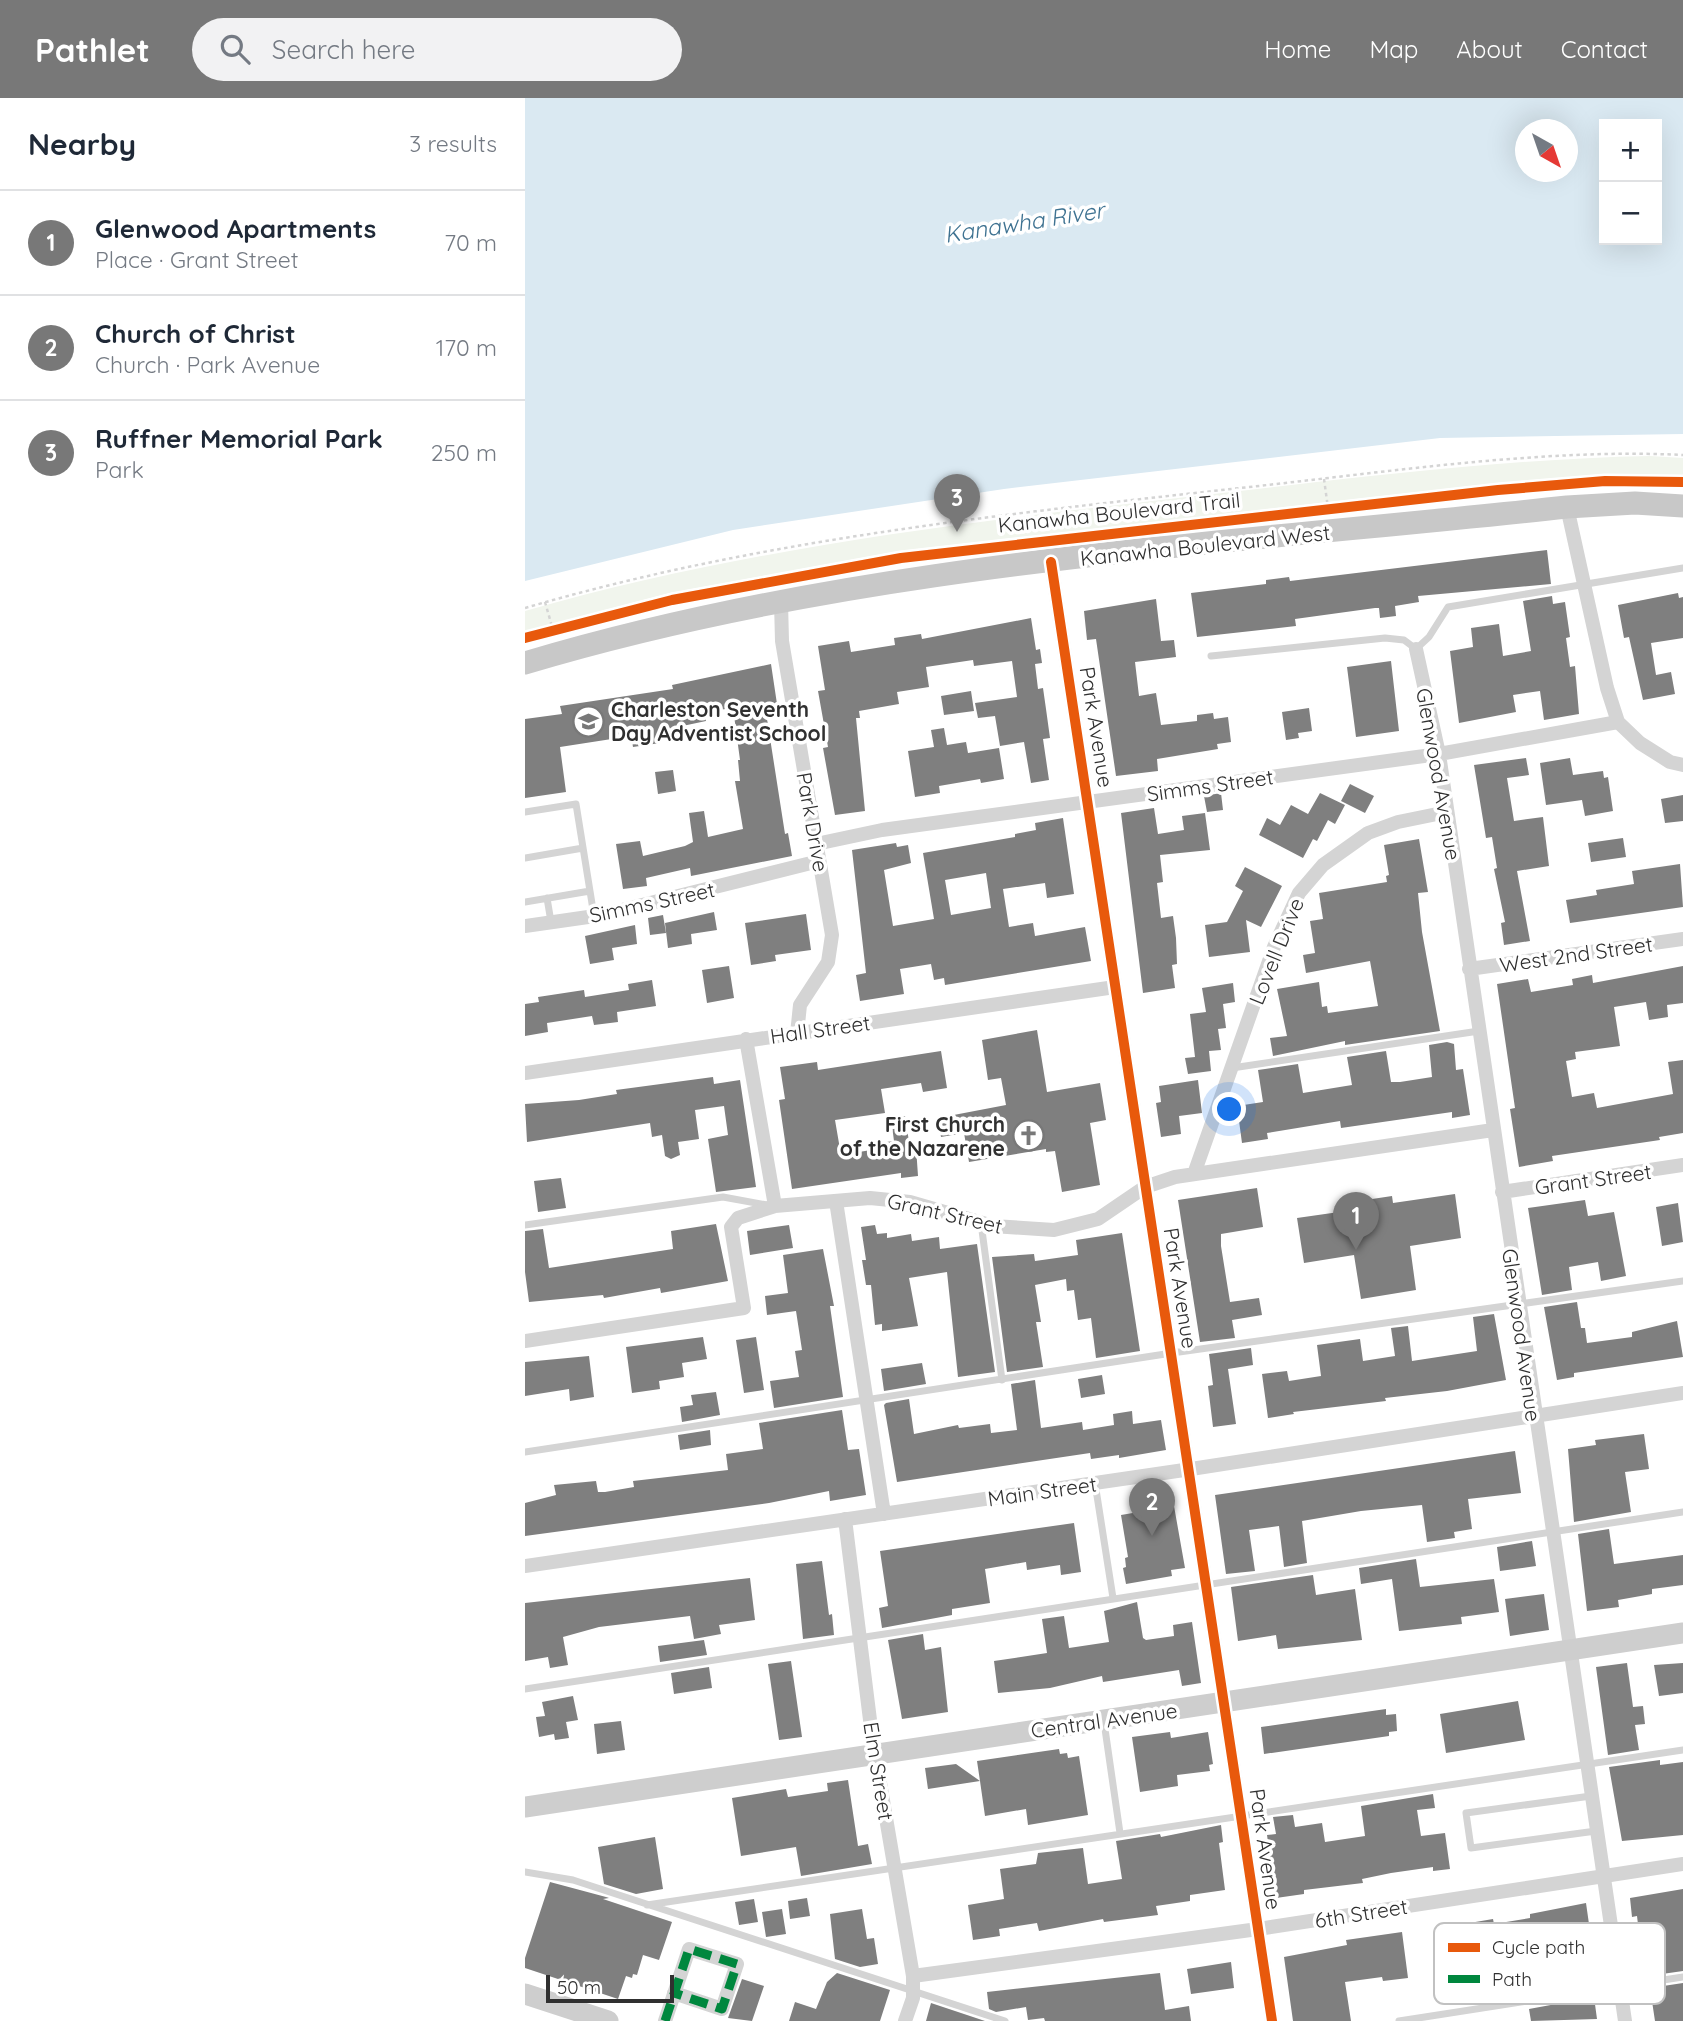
<!DOCTYPE html>
<html lang="en">
<head>
<meta charset="utf-8">
<style>
  body { margin:0; font-family:Quicksand,sans-serif; background:#f2f2f3; color:#1f2937 }
  .controls { position:absolute; right:21px; top:21px; display:grid; overflow:hidden; border-radius:0px; box-shadow:0 7px 28px #0002 }
  .controls button { width:63px; height:63px; display:grid; place-items:center; padding:0; border:0; border-bottom:2px solid #e0e1e3; background:#fff; color:#1f2937; font:35px sans-serif }
  .compass { position:absolute; left:990px; top:21px; width:63px; height:63px; border-radius:50%; background:#fff; box-shadow:0 7px 28px #0002; rotate:140deg }
  .scale { position:absolute; left:21px; bottom:18px; width:128px; box-sizing:border-box; padding-left:7px; border:4px solid #303030; border-top:0; font-size:19px; line-height:24px; white-space:nowrap; color:#303030; -webkit-text-stroke:5px #fff; paint-order:stroke }
  .you { position:absolute; left:705px; top:1012px; width:24px; height:24px; margin:-18px; border:5px solid #fff; border-radius:50%; background:#1a73e8; box-shadow:0 0 0 10px #1a73e833 }
  .badge { display:grid; place-items:center; width:46px; height:46px; border-radius:50%; background:#787878; color:#fff; font-size:23px; font-weight:700 }
  .pin { position:absolute; translate:-50% -58px; filter:drop-shadow(0 2px 4px #0008) }
  .pin::after { content:''; position:absolute; top:37px; width:24px; height:21px; background:inherit; clip-path:polygon(0 0,100% 0,50% 100%) }
  .list { margin:0; padding:0; list-style:none }
  h2 { display:flex; justify-content:space-between; align-items:center; height:91px; margin:0; padding:0 28px; font-size:30px }
  h2 small { font-size:23px; font-weight:400; color:#747a83 }
  .list li { display:grid; grid-template-columns:46px 1fr auto; gap:21px; align-items:center; box-sizing:border-box; height:105px; padding:0 28px; border-top:2px solid #e0e1e3 }
  .list b { display:block; font-size:26px; white-space:nowrap }
  .list p { margin:0; font-size:23px; white-space:nowrap; color:#747a83 }
  .list em { font-size:23px; font-style:normal; color:#747a83 }
  .icon { flex:none; width:38px; height:38px; fill:none; stroke:currentColor; stroke-width:2; stroke-linecap:round; stroke-linejoin:round }
  .map { position:relative; flex:none; width:1158px; height:1923px; overflow:hidden }
  header { display:flex; align-items:center; gap:42px; box-sizing:border-box; height:98px; padding:0 35px; background:#787878; color:#fff }
  header strong { font-size:33px }
  nav { display:flex; gap:38px; margin-inline-start:auto; font-size:24px }
  .search { width:490px; height:63px; background:#f2f2f3; display:flex; align-items:center; gap:18px; box-sizing:border-box; padding:0 24px; border-radius:38px; color:#747a83; font-size:26px }
  main { display:flex }
  aside { flex:1; background:#fff }
  .map>svg:first-child { display:block }
</style>
</head>
<body>
<header>
<strong>Pathlet</strong>
<div class="search"><svg class="icon" aria-label="search" viewBox="0 0 24 24"><circle cx="10" cy="10" r="6"/><path d="M15 15l6 6"/></svg>Search here</div>
<nav><a>Home</a><a>Map</a><a>About</a><a>Contact</a></nav>
</header>
<main>
<aside>
<h2>Nearby<small>3 results</small></h2>
<ul class="list">
<li><span class="badge">1</span><div><b>Glenwood Apartments</b><p>Place · Grant Street</p></div><em>70 m</em></li>
<li><span class="badge">2</span><div><b>Church of Christ</b><p>Church · Park Avenue</p></div><em>170 m</em></li>
<li><span class="badge">3</span><div><b>Ruffner Memorial Park</b><p>Park</p></div><em>250 m</em></li>
</ul>
</aside>
<div class="map">
<svg width="1158" height="1923" viewBox="0 0 1158 1923">
  <rect width="100%" height="100%" fill="#fff"/>
  <path fill="#f1f5ed" d="M1125,358L1158,360V377L1079,376L972,385L374,453L145,495L0,533V513C219,450 444,424 670,398C821,381 973,361 1125,358Z"/>
  <path fill="#dae9f2" fill-rule="evenodd" d="M0,0H1158V336L915,340L479,391L208,432L0,483ZM1079,26H1132V142H1079ZM1000,32H1042V74H1000Z"/>
  <path fill="#7f7f7f" fill-rule="evenodd" d="M1022,452L1026,486L893,498L894,504L870,508L871,518L855,520L854,510H850L770,521L771,528L672,539L666,495L741,486V482L764,479L765,483Z
    M1153,495L1154,500L1158,499V540L1126,545L1131,577L1146,574L1150,596L1118,602L1104,539L1099,540L1093,507Z
    M1027,498L1028,506L1040,504L1045,539L1041,540L1045,569L1050,568L1054,616L1019,622L1015,593L988,597L991,614L934,625L925,553L948,549L946,530L974,526L978,558L1006,553L998,503Z
    M631,501L636,543L649,542L651,559L610,564L614,598L631,595L636,627L672,623V617L688,615L689,621L703,619L706,644L692,646L693,651L632,661L633,673L591,678L571,541L562,542L559,513Z
    M506,520L511,552L515,551L517,565L510,566L513,591L518,590L521,611L525,640L518,641L524,682L506,685L499,644L475,648L470,618L453,620L450,605L492,599L487,563L449,568L448,562L401,569L404,589L372,594L374,606L334,613L335,620H331L340,713L310,717L298,650L303,649L293,593L300,592L293,548L324,543L326,554L370,547L369,540L396,536L397,541Z
    M866,563L874,633L831,639L822,569Z
    M246,566L252,606L240,608L260,736L263,735L267,758L166,778L165,770L121,780L122,788L98,791L91,746L115,743L118,758L160,748L168,744L164,715L179,713L183,739L218,731L210,683H215L213,662H215L208,610L179,614L181,623L134,633L135,645L108,649L106,638L35,649L41,694L0,700V621L37,616L35,608L148,591L147,587Z
    M446,593L449,613L419,617L416,598Z
    M784,610L787,633L773,635L774,640L761,642L757,614Z
    M419,630L422,647L441,644L443,655L474,650L479,681L456,685L455,681L414,688L415,695L390,699L383,653L409,649L406,632Z
    M1001,660L1004,677L982,680L989,723L1018,719L1024,768L992,773L1005,843L979,847L976,825L980,824L969,771L972,770L967,739L961,740L949,667Z
    M1045,660L1048,677L1078,673L1079,680L1083,679L1088,713L1060,718L1057,702L1021,707L1015,665Z
    M148,672L151,693L133,696L130,674Z
    M825,686L849,698L840,715L816,703Z
    M696,695L698,712L682,714L679,698Z
    M795,695L820,707L810,726L803,722L792,743L788,741L778,760L734,737L742,720L755,727L766,707L783,716Z
    M1158,697V723L1140,725L1136,701Z
    M629,710L633,736L659,732L657,718L680,715L685,752L635,757L638,784L632,785L636,820L648,818L651,840L652,866L647,867L650,890L618,895L596,715Z
    M538,720L549,796L522,800L520,785L478,791L484,829L508,825L510,838L560,829L566,863L420,887L419,880L409,882L406,866L375,871L379,896L335,903L331,877L341,875L327,752L371,745L372,749L383,747L386,765L359,772L368,828L409,821L398,755L490,739V736L511,732L510,725ZM461,775L466,810L426,817L420,782Z
    M1098,740L1101,759L1066,764L1063,745Z
    M894,741L903,794L893,795L897,834L915,933L820,947V943L748,958L745,940L762,938L752,891L794,884L797,909L802,908L803,915L853,908L845,863L781,875L778,857L790,855L785,823L798,821L794,795L862,784L861,778L864,777L859,747Z
    M1155,766L1158,809L1045,825L1041,802L1072,797L1071,792L1109,786L1107,773Z
    M720,769L757,788L736,829L721,822L725,854L684,859L680,827L702,824L718,793L710,788Z
    M189,814L192,832L166,836L167,846L143,850L140,825Z
    M281,816L286,852L250,857L251,863L226,867L220,825Z
    M138,817L141,835L125,837L123,820Z
    M110,827L112,846L87,850L89,862L65,866L60,838Z
    M204,868L209,900L182,905L177,872Z
    M1158,868V905L1142,907L1143,919L1124,922L1121,904L1089,909L1095,948L1050,954L1051,961L1041,963L1047,999L1069,995L1072,1010L1148,996L1143,964L1158,962V1035L1134,1039L1135,1042L1027,1058L1028,1063L994,1069L985,1011L990,1010L972,886L1003,881L1006,894L1048,887L1047,881L1067,877L1068,885Z
    M127,882L131,908L92,914L93,924L69,927L67,918L22,925L23,934L0,938V906L14,904L13,899L59,892L60,899L104,892L103,886Z
    M708,885L710,904L698,906L701,930L693,931L696,952L684,953L686,973L663,976L660,960L670,959L665,916L681,914L677,890Z
    M512,932L522,994L575,985L581,1022L565,1025L575,1087L537,1094L530,1053L521,1054V1051L444,1064L439,1035L416,1039L413,1020L481,1007L476,980L463,982L457,942Z
    M922,944L929,946L931,972L938,971L945,1017L927,1020V1014L816,1030L815,1023L742,1035L743,1041L717,1045L712,1008L738,1004L733,972L773,966L778,995L827,987L822,959L861,953L866,984H875L907,979L904,947Z
    M416,953L422,990L398,994L396,985L356,991L360,1015L310,1022L316,1057L346,1052V1046L369,1043L366,1020L380,1018L385,1050L391,1049L393,1078L376,1080V1075L267,1091L254,1002L260,1001L255,969L292,964L293,972Z
    M188,979L189,986L215,982L231,1089L191,1094L183,1041L203,1037L199,1008L170,1012L174,1041L153,1044L155,1057L146,1061L140,1058L137,1037L127,1039L125,1025L2,1044L0,1006L54,1002L92,996L91,992Z
    M673,982L677,1015L654,1018L656,1036L636,1039L631,1005L636,1004L634,988Z
    M36,1080L41,1110L13,1114L9,1083Z
    M732,1090L738,1129L696,1136V1148L705,1204L734,1200L737,1217L707,1222L710,1240L675,1244L653,1102Z
    M930,1096L936,1140L885,1148L891,1192L836,1201L829,1157L779,1165L772,1120L835,1111L834,1103L867,1098L868,1105Z
    M1060,1102L1063,1118L1089,1114L1101,1178L1076,1183L1073,1164L1044,1169L1047,1192L1017,1197L1003,1110Z
    M1153,1105L1158,1144L1137,1148L1131,1109Z
    M191,1126L203,1183L136,1195L135,1190L79,1200L78,1197L4,1204L0,1174V1133L18,1131L24,1170L148,1151L146,1133Z
    M264,1127L268,1150L225,1157L222,1133Z
    M350,1127L352,1136L362,1135V1140L386,1136L387,1143L414,1139L415,1151L452,1146L470,1274L433,1279L422,1174L384,1180L393,1228L357,1233V1226L350,1227L346,1187H341L337,1162H341L336,1129Z
    M597,1135L615,1253L571,1260L566,1220L553,1222L549,1192L542,1193L541,1181L510,1187L516,1224H511L518,1269L482,1274L467,1159L509,1156L510,1163L553,1157L551,1142Z
    M298,1151L309,1208H305L318,1299L249,1310L245,1283L274,1279L270,1253L277,1252L271,1213L242,1217L240,1198L263,1195L258,1157Z
    M1052,1204L1056,1230H1060L1062,1245L1107,1239V1234L1152,1223L1158,1259L1049,1275V1279L1032,1282L1019,1209Z
    M969,1216L981,1282L922,1293L860,1300L861,1303L768,1314L769,1316L743,1320L737,1276L762,1273L764,1283L796,1278L792,1247L835,1241L838,1263L870,1258L866,1230L883,1228L887,1263L952,1253L948,1219Z
    M178,1239L182,1261L157,1265L159,1279L134,1283L135,1291L107,1295L101,1249Z
    M231,1239L239,1292L219,1295L211,1242Z
    M726,1250L728,1267L703,1271L711,1326L688,1329L683,1288L688,1287L684,1256Z
    M64,1258L69,1299L45,1303L44,1291L0,1298V1264Z
    M397,1265L401,1286L359,1293L356,1271Z
    M577,1277L580,1296L556,1300L553,1281Z
    M510,1282L516,1330L557,1324L558,1332L589,1327L588,1316L607,1313L608,1326L636,1322L641,1352L594,1360V1357L566,1361L565,1355L372,1384L359,1307L361,1305L384,1301L389,1336L433,1327L434,1330L465,1326L466,1335L492,1332L486,1286Z
    M191,1294L195,1317L157,1324L155,1309L168,1307L166,1297Z
    M317,1312L323,1352L334,1351L341,1397L305,1403L304,1393L244,1405L0,1438V1405L31,1397L29,1387L71,1383L73,1394H80L109,1389L108,1383L203,1372L201,1356L238,1351L234,1325Z
    M185,1332L186,1347L155,1352L153,1337Z
    M1119,1336L1124,1371L1100,1374L1106,1414L1049,1424L1043,1351L1071,1347L1070,1342Z
    M990,1353L996,1395L943,1401L947,1431L929,1434L930,1440L902,1444L897,1407L836,1413L777,1423L782,1465L759,1469L754,1428L724,1432L730,1473L701,1476L690,1397Z
    M649,1408L660,1470L646,1472L647,1478L601,1486L598,1470L601,1469L600,1460L603,1459L596,1417Z
    M549,1425L556,1474L536,1477L535,1467L502,1472L501,1464L460,1471L465,1505L427,1511V1517L357,1530L354,1510L363,1508L355,1453Z
    M1084,1431L1089,1466L1158,1457V1487L1127,1491V1496L1093,1502L1094,1509L1062,1513L1053,1436Z
    M1007,1443L1011,1468L975,1473L972,1449Z
    M891,1461L895,1489L969,1481L974,1514L936,1519L937,1526L874,1533L867,1481L836,1486L834,1470Z
    M297,1463L304,1517L307,1516L309,1537L278,1541L271,1466Z
    M788,1477L791,1497L830,1491L837,1542L753,1551L751,1537L713,1543L706,1489Z
    M225,1480L230,1522L194,1527L196,1536L169,1541L165,1518L74,1529L38,1539L43,1567L25,1570L23,1559L0,1563V1505Z
    M1019,1496L1024,1532L985,1538L980,1501Z
    M612,1504L618,1540L621,1542L649,1538L648,1527L667,1524L676,1585L657,1588L654,1572L578,1584L577,1578L525,1590L473,1595L469,1563L522,1555L517,1521L539,1518L544,1550L584,1544L579,1513Z
    M398,1536L400,1552L416,1549L423,1614L377,1621L363,1542Z
    M179,1542L182,1557L135,1564L133,1548Z
    M266,1563L277,1639L254,1642L243,1566Z
    M1102,1565L1108,1609L1118,1608L1120,1626L1110,1627L1114,1652L1083,1657L1071,1569Z
    M1158,1565V1595L1134,1598L1129,1567Z
    M184,1569L187,1590L149,1596L146,1575Z
    M48,1598L53,1622L41,1624L44,1640L30,1642L29,1636L14,1639L11,1619L20,1618L17,1604Z
    M993,1603L1000,1642L921,1655L915,1616Z
    M861,1611V1617L871,1616L872,1633L864,1634V1638L739,1656L736,1629Z
    M96,1623L100,1652L72,1656L69,1626Z
    M645,1634L646,1640L683,1634L688,1666L684,1667L685,1673L652,1677L653,1688L615,1694L607,1639Z
    M534,1651L535,1656L542,1655L543,1660L554,1658L563,1717L503,1727L501,1711L460,1718L455,1683L403,1691L400,1670L431,1666L455,1683L452,1663Z
    M1135,1662V1667L1158,1664V1737L1097,1743L1084,1669Z
    M323,1682L333,1748L343,1746L347,1766L276,1778L271,1749L216,1758L207,1700L261,1691L263,1699L303,1693L302,1685Z
    M908,1696L910,1710L892,1712L896,1738L920,1735L925,1771L908,1773V1769L866,1775L837,1781L838,1785L779,1792V1796L751,1800L742,1737L751,1736L748,1719L768,1717L770,1729L797,1725L800,1744L840,1738L836,1708Z
    M696,1727L698,1744L694,1745L700,1792L665,1797V1803L631,1808L633,1817L579,1824L578,1821L514,1833L512,1825L474,1831L475,1838L448,1842L443,1807L479,1801L475,1771L511,1766L513,1755L558,1750L563,1786L597,1781L591,1743L635,1736L636,1739Z
    M130,1739L138,1791L111,1796L79,1786L73,1749Z
    M25,1784L81,1799L84,1800L78,1801L147,1824L134,1862L118,1857L112,1877L108,1876L107,1880L101,1878L93,1901L0,1870V1860Z
    M1158,1791V1873L1123,1878L1117,1835H1114L1112,1818L1107,1819L1105,1800Z
    M282,1800L285,1818L265,1821L263,1803Z
    M229,1801L233,1824L214,1827L210,1804Z
    M1061,1805L1067,1847L1034,1852L1040,1891L1018,1895L1013,1855L943,1862V1865L920,1869L915,1830L968,1821L969,1826L1005,1820V1816Z
    M257,1811L261,1836L241,1839L237,1814Z
    M337,1811L342,1841L349,1840L353,1866L335,1869L310,1861L305,1816Z
    M877,1834L883,1880L858,1883L857,1879L820,1884L826,1923H768L759,1859L822,1847L821,1842Z
    M706,1864L709,1890L666,1896L662,1871Z
    M312,1875L365,1892L355,1923H264L270,1904L291,1911L302,1884Z
    M635,1875L640,1912L664,1908L666,1923H520L519,1920L503,1922L501,1909L471,1914L464,1911L462,1894Z
    M217,1881L239,1888L227,1923L203,1920Z
    M1158,1885V1923H1130L1125,1890Z
    M1069,1899L1072,1921L1006,1923L1004,1911Z
    M406,1905L460,1923H401Z"/>
  <g fill="none" stroke-linecap="round" stroke-linejoin="round">
    <path stroke="#d4d4d4" stroke-width="2.5" stroke-dasharray="3.5 3.5" stroke-linecap="butt" d="M799,381L803,410
      M20,504L28,532
      M0,510C236,441 481,416 724,389C864,374 1018,350 1158,357"/>
    <path stroke="#d4d4d4" stroke-width="7" d="M686,558L860,540L879,542L891,551L904,539L923,509L1158,470
      M0,714L51,706L69,818
      M0,760L58,750
      M22,800L26,824
      M0,804L65,793
      M707,970L954,933
      M456,1125L477,1282
      M0,1127L198,1099L242,1107
      M0,1354L647,1255L1158,1183
      M570,1385L588,1500
      M0,1591L1158,1414
      M579,1624L595,1735
      M1066,1698L941,1715L946,1750L1071,1733
      M0,1774L48,1782L480,1923
      M122,1807L1158,1652
      M874,1923L1158,1879"/>
    <path stroke="#d4d4d4" stroke-width="14" d="M1042,409L1082,590L1093,624L1115,645L1145,664L1158,667
      M526,464L747,1923
      M256,504L257,543L307,837L303,864L275,907L272,936
      M891,551L914,656L1100,1923
      M291,746L357,732L914,656L1093,624
      M0,828L77,817L294,763
      M944,871L1158,841
      M221,941L250,1108
      M0,975L590,889
      M669,1076L749,849L774,795L798,767L843,735L873,724L922,714
      M977,1094L1158,1067
      M311,1103L359,1416
      M0,1243L219,1210L206,1129L213,1120L250,1108L345,1100L385,1104L468,1128L529,1132L573,1121L620,1089L650,1079L968,1032
      M320,1421L347,1638L388,1878V1900L380,1923
      M0,1468L666,1371L1158,1295
      M388,1878L733,1831L1158,1766
      M140,1923L164,1851L212,1866L197,1911L149,1895"/>
    <path stroke="#cecece" stroke-width="21" d="M0,1709L1158,1535
      M0,1896L83,1923"/>
    <path stroke="#c8c8c8" stroke-width="23" d="M0,565C337,464 694,447 1042,409L1110,405L1158,408"/>
    <path stroke="#00873e" stroke-width="9" stroke-dasharray="18 9" stroke-linecap="butt" d="M140,1923L164,1851L212,1866L197,1911L149,1895"/>
    <defs>
      <path id="cycleway" d="M526,464L747,1923
        M0,540L147,502L376,460L973,392L1080,383L1158,384"/>
    </defs>
    <use href="#cycleway" stroke="#fff" stroke-width="15"/>
    <use href="#cycleway" stroke="#e8590c" stroke-width="10"/>
  </g>
  <defs>
    <symbol id="school-ring" viewBox="-11 -11 22 22"><circle r="9.5" fill="#fff" stroke="#787878" stroke-width="1.5"/><path d="M0-5L7-2L0 1L-7-2ZM-4 1L0 2.5L4 1V4Q0 6-4 4Z" fill="#787878"/></symbol>
    <symbol id="church-ring" viewBox="-11 -11 22 22"><circle r="9.5" fill="#fff" stroke="#787878" stroke-width="1.5"/><path d="M-1.2-6h2.4v3.5h3.3v2.4h-3.3V6h-2.4V-.1h-3.3v-2.4h3.3Z" fill="#787878"/></symbol>
  </defs>
  <g fill-rule="evenodd">
    <use href="#school-ring" x="46" y="606" width="35" height="35"/>
    <use href="#church-ring" x="486" y="1020" width="35" height="35"/>
  </g>
  <g text-anchor="middle" dominant-baseline="central" stroke-width="7" stroke-linejoin="round" paint-order="stroke">
    <g font-size="21" fill="#303030" stroke="#fff">
      <text transform="translate(594 414) rotate(-6)">Kanawha Boulevard Trail</text>
      <text transform="translate(680 447) rotate(-6)">Kanawha Boulevard West</text>
      <text transform="translate(572 629) rotate(81)">Park Avenue</text>
      <text transform="translate(914 676) rotate(80)">Glenwood Avenue</text>
      <text transform="translate(685 687) rotate(-8)">Simms Street</text>
      <text transform="translate(288 724) rotate(80)">Park Drive</text>
      <text transform="translate(127 804) rotate(-12)">Simms Street</text>
      <text transform="translate(751 853) rotate(-68)">Lovell Drive</text>
      <text transform="translate(1051 856) rotate(-8)">West 2nd Street</text>
      <text transform="translate(295 931) rotate(-8)">Hall Street</text>
      <text transform="translate(1068 1081) rotate(-8)">Grant Street</text>
      <text transform="translate(420 1115) rotate(13)">Grant Street</text>
      <text transform="translate(656 1190) rotate(81)">Park Avenue</text>
      <text transform="translate(997 1237) rotate(82)">Glenwood Avenue</text>
      <text transform="translate(517 1393) rotate(-8)">Main Street</text>
      <text transform="translate(579 1622) rotate(-8)">Central Avenue</text>
      <text transform="translate(354 1673) rotate(81)">Elm Street</text>
      <text transform="translate(741 1751) rotate(82)">Park Avenue</text>
      <text transform="translate(836 1815) rotate(-9)">6th Street</text>
    </g>
    <g font-size="21" font-weight="bold" fill="#303030" stroke="#fff" text-anchor="start">
      <text x="86" y="611">Charleston Seventh<tspan x="86" dy="24">Day Adventist School</tspan></text>
      <text x="480" y="1026" text-anchor="end">First Church<tspan x="480" dy="24">of the Nazarene</tspan></text>
    </g>
    <g font-size="23" font-style="italic" fill="#3e7291" stroke="#fff">
      <text transform="translate(499 124) rotate(-9)">Kanawha River</text>
    </g>
  </g>
  <rect x="909" y="1825" width="231" height="81" rx="10" fill="#fff" stroke="#c1c1c1" stroke-width="2"/>
  <rect x="923" y="1845" width="32" height="9" fill="#e8590c"/>
  <rect x="923" y="1877" width="32" height="8" fill="#00873e"/>
  <g font-size="19" fill="#303030">
    <text x="967" y="1856">Cycle path</text>
    <text x="967" y="1888">Path</text>
  </g>
</svg>
<div class="controls">
<button>+</button>
<button>−</button>
</div>
<svg class="compass" viewBox="-18 -18 36 36"><path d="M0-13l5 13h-10z" fill="#e53935"/><path d="M0 13l5-13h-10z" fill="#747a83"/></svg>
<div class="scale">50 m</div>
<div class="you"></div>
<div class="pin badge" style="left:831px;top:1152px">1</div>
<div class="pin badge" style="left:627px;top:1438px">2</div>
<div class="pin badge" style="left:432px;top:434px">3</div>
</div>
</main>
</body>
</html>
